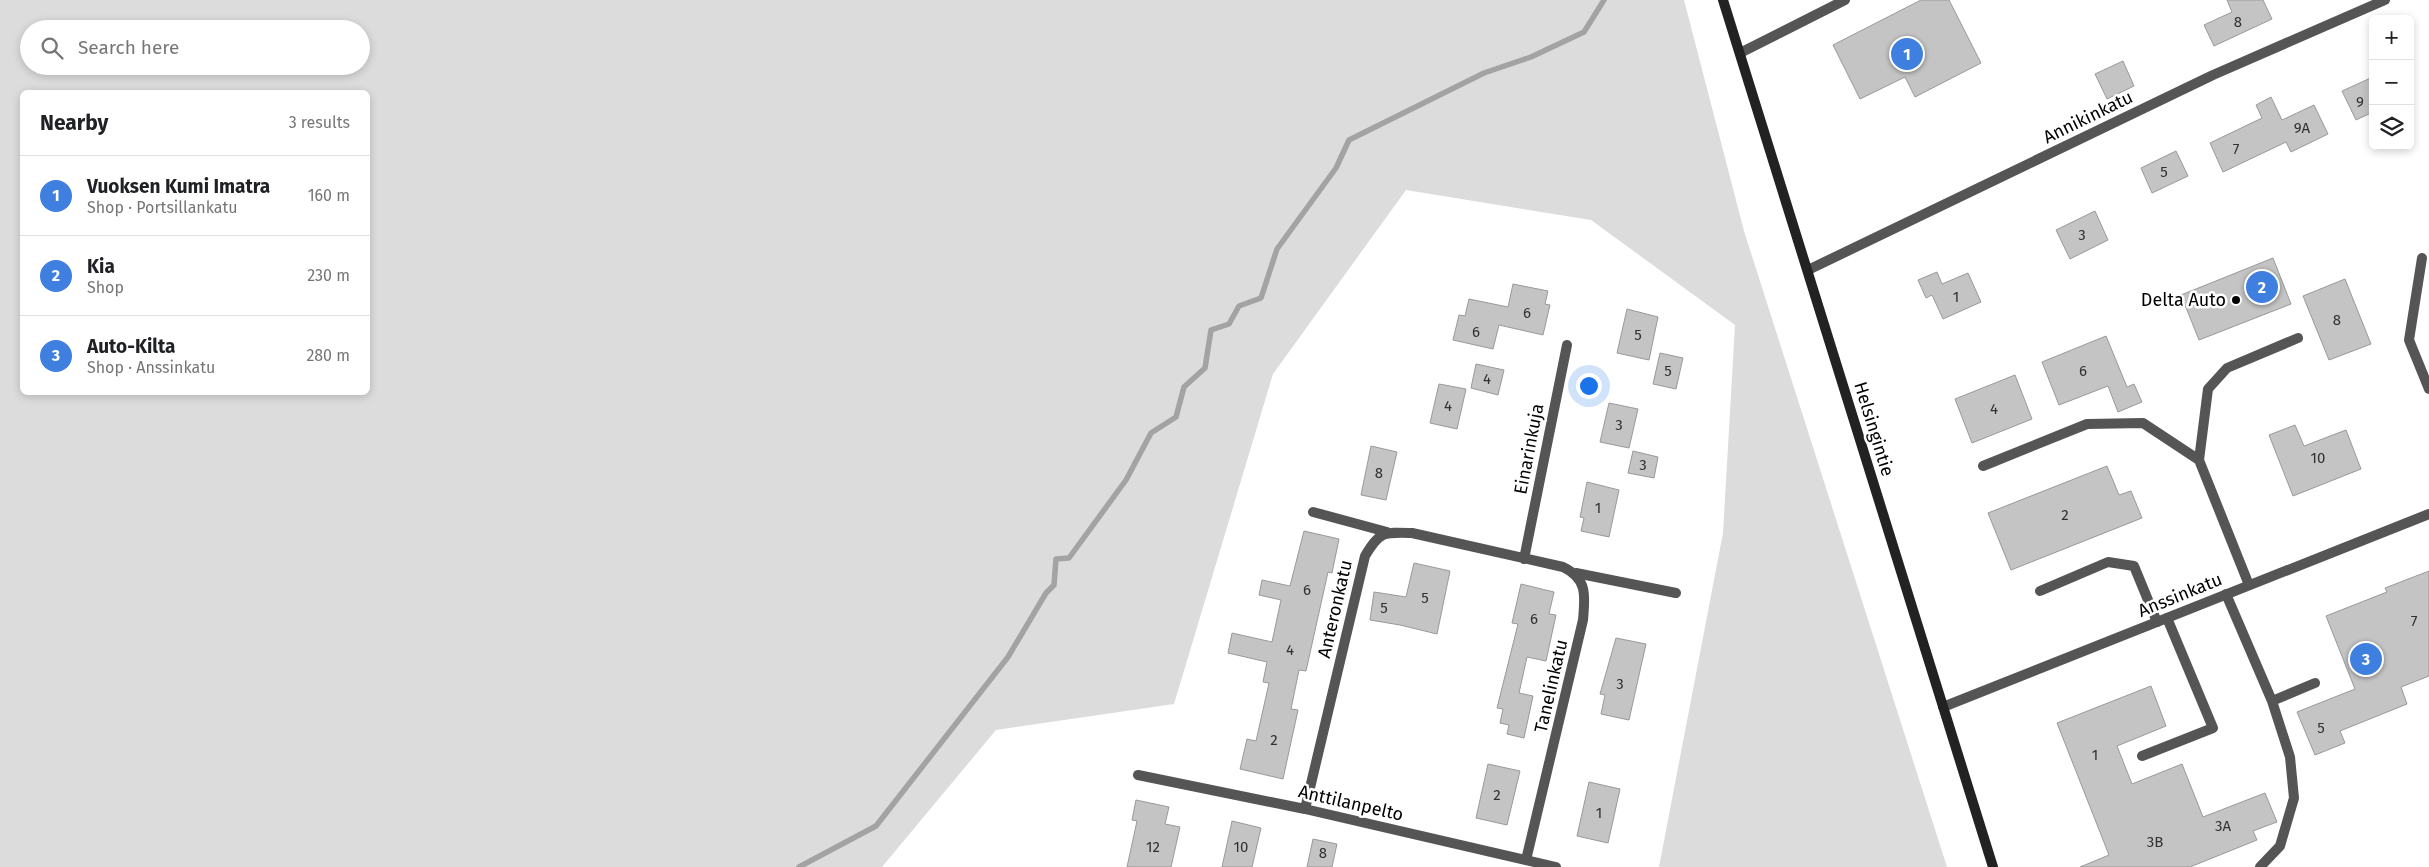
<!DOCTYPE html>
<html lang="en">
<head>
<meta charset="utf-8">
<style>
  body { margin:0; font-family:"Fira Sans",sans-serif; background:#f2f2f2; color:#202124 }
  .controls { position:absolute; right:15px; top:15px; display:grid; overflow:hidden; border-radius:8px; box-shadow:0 2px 8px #0003 }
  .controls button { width:45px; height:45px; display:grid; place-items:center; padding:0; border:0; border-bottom:1px solid #e0e0e0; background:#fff; color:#202124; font:25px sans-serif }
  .you { position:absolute; left:1588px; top:385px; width:18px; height:18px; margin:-12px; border:4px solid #fff; border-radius:50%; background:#1a73e8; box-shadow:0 0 0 8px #1a73e833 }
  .badge { display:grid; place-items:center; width:32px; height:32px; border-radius:50%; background:#db2777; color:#fff; font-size:16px; font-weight:700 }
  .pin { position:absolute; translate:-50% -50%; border:2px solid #fff; box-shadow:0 1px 5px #0006 }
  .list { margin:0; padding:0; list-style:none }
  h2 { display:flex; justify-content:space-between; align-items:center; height:65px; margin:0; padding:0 20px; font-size:21px }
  h2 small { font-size:16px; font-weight:400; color:#757577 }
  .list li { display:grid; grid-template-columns:32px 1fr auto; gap:15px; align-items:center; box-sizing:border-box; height:80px; padding:0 20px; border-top:1px solid #e0e0e0 }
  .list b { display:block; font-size:19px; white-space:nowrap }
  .list p { margin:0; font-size:16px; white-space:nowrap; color:#757577 }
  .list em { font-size:16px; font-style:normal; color:#757577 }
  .icon { flex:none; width:28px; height:28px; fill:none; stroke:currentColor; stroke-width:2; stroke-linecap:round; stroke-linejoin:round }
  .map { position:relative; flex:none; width:2429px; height:867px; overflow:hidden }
  .search { position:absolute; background:#fff; box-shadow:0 2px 8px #0003; left:20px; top:20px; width:350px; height:55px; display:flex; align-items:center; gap:12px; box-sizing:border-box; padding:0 18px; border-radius:28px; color:#757577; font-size:19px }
  .panel { position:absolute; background:#fff; box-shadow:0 2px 8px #0003; left:20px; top:90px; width:350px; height:305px; border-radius:8px }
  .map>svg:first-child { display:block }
</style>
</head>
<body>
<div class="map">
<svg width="2429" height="867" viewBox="0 0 2429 867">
  <rect width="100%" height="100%" fill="#fff"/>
  <path fill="#dcdcdc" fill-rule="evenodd" d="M0,0H1684L1744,231L1947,867H1659L1723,533L1735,325L1591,220L1406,190L1273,374L1174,704L996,730L882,867H0ZM29,29H361V66H29ZM22,92H368V392H22Z"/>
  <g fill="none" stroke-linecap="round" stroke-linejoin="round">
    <path stroke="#a3a3a3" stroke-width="5.5" d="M799,867L876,826L1008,657L1046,593L1054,585L1056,559L1069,558L1126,480L1151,433L1176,417L1184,387L1205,368L1211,330L1229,324L1239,306L1261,298L1277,249L1336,168L1349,140L1484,73L1531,57L1584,32L1604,0"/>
  </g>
  <path fill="#c4c4c4" stroke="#999" d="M1921,0H1949L1981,63L1915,97L1905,77L1860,99L1833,45Z
    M2227,0H2263L2272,19L2214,46L2204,25L2232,12Z
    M2123,61L2134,86L2107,99L2095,74Z
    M2373,77V112L2356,120L2342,91Z
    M2271,97L2282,120L2314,105L2328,134L2291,152L2286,142L2223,172L2210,143L2262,118L2256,105Z
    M2176,151L2188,176L2152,193L2141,168Z
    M2095,211L2108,240L2070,259L2056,230Z
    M2273,258L2291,304L2199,340L2181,295Z
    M1937,272L1942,284L1968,273L1981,302L1943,319L1932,295L1926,298L1918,280Z
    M2345,279L2371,344L2329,360L2303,296Z
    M1513,284L1548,291L1545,304L1550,305L1543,335L1499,325L1493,349L1453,340L1459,315L1465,316L1469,299L1508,307Z
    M1627,309L1658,317L1649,360L1617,353Z
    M2106,336L2127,387L2134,384L2142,402L2118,412L2108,386L2059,405L2042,362Z
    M1660,353L1683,358L1676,389L1653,384Z
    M1476,364L1504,370L1498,395L1471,388Z
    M2015,375L2032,419L1972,443L1955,399Z
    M1439,384L1466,389L1457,429L1430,423Z
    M1609,403L1638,409L1629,448L1600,442Z
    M2295,425L2304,446L2346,430L2361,469L2293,496L2269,435Z
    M1371,446L1397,452L1386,500L1361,495Z
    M1633,451L1658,457L1654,478L1628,473Z
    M2107,466L2119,495L2131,491L2142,518L2011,570L1988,513Z
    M1587,482L1619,490L1609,537L1581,531L1584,518L1580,517Z
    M1304,531L1339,539L1332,573L1328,572L1306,671L1299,670L1291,709L1298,710L1283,779L1240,769L1247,739L1256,741L1269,683L1263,682L1267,662L1228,653L1232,633L1272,642L1281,600L1259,595L1262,580L1290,586Z
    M1414,563L1450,571L1437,634L1400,625L1370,620L1374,592L1406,597Z
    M2429,571V676L2401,687L2407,704L2340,731L2345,743L2315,755L2297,712L2355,689L2326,616L2387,592L2385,588Z
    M1521,584L1554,592L1549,614L1556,615L1546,661L1527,657L1519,693L1533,696L1524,738L1507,734L1509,725L1500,723L1503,709L1497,708L1518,624L1512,623Z
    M1616,638L1646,644L1629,720L1601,714L1605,695L1600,694Z
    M2151,686L2166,726L2117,746L2132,784L2182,764L2203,817L2265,793L2277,822L2253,831L2257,840L2190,867H2080L2109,855L2057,723Z
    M1488,764L1520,771L1507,825L1476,818Z
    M1589,782L1620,789L1608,843L1577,836Z
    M1136,800L1169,807L1165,824L1180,827L1171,867H1127L1137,821L1132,820Z
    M1232,821L1261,828L1252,867H1222Z
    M1313,839L1337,844L1332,867H1307Z"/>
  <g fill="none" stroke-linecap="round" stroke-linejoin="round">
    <path stroke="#555" stroke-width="10" d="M2422,258L2409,340L2429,389
      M1983,466L2087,424L2143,423L2199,460
      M2249,585L2199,460L2208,389L2227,368L2298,338
      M2040,591L2108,562L2134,566L2157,622
      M2226,594L2272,701L2290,757L2294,798L2280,846L2260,867
      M2272,701L2315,683
      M2142,756L2213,728L2167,618"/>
    <path stroke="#555" stroke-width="10" d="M1740,53L1845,0
      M1808,270L2213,75L2385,0
      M1313,512L1387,532
      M1524,559L1567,345
      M1576,573L1676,593
      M1943,707L2429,514
      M1138,775L1305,809L1556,867
      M1305,809L1365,556C1380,531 1384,532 1412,533L1563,567C1588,579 1585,596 1583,620L1526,860"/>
    <path stroke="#222" stroke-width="10" d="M1723,0L1993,867"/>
  </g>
  <circle fill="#000" stroke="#fff" stroke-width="2" cx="2236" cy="300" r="5"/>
  <g text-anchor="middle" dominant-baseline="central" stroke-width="5" stroke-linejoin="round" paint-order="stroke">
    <g font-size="15" fill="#313131">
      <text x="2238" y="22">8</text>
      <text x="2360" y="102">9</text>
      <text x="2302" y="128">9A</text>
      <text x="2236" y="149">7</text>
      <text x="2164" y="172">5</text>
      <text x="2082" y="235">3</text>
      <text x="1956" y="297">1</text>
      <text x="1527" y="313">6</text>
      <text x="2337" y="320">8</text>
      <text x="1476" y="332">6</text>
      <text x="1638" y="335">5</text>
      <text x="1668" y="371">5</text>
      <text x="2083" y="371">6</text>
      <text x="1487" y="379">4</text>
      <text x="1448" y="406">4</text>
      <text x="1994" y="409">4</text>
      <text x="1619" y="425">3</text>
      <text x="2318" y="458">10</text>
      <text x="1643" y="465">3</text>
      <text x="1379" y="473">8</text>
      <text x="1598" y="508">1</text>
      <text x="2065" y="515">2</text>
      <text x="1307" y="590">6</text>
      <text x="1425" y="598">5</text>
      <text x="1384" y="608">5</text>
      <text x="1534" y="619">6</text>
      <text x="2414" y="621">7</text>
      <text x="1290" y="650">4</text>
      <text x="1620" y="684">3</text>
      <text x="2321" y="728">5</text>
      <text x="1274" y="740">2</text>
      <text x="2095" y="755">1</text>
      <text x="1497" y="795">2</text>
      <text x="1599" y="813">1</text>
      <text x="2223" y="826">3A</text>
      <text x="2155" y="842">3B</text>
      <text x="1153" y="847">12</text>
      <text x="1241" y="847">10</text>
      <text x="1323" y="853">8</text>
    </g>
    <g font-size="18" fill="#000" stroke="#fff">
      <text transform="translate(2088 117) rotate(-26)">Annikinkatu</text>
      <text transform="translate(1874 429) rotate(73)">Helsingintie</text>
      <text transform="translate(1529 449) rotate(-79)">Einarinkuja</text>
      <text transform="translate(2180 595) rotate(-22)">Anssinkatu</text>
      <text transform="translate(1335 609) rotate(-77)">Anteronkatu</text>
      <text transform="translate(1551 686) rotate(-77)">Tanelinkatu</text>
      <text transform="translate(1351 803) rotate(13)">Anttilanpelto</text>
    </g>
    <g font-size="18" fill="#000" stroke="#fff" text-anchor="end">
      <text x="2226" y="300">Delta Auto</text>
    </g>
  </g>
</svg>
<div class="controls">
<button>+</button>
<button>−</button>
<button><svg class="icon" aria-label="layers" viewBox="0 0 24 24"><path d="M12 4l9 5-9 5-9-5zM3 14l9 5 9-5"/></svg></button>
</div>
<div class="you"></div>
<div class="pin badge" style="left:1907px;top:54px;background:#3f7fe0">1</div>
<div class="pin badge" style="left:2262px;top:287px;background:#3f7fe0">2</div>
<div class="pin badge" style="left:2366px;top:659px;background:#3f7fe0">3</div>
<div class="search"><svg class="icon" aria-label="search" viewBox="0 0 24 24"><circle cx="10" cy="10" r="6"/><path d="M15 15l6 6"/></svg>Search here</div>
<section class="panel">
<h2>Nearby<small>3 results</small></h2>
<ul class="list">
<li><span class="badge" style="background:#3f7fe0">1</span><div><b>Vuoksen Kumi Imatra</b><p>Shop · Portsillankatu</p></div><em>160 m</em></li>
<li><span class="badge" style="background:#3f7fe0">2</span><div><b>Kia</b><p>Shop</p></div><em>230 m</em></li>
<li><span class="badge" style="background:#3f7fe0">3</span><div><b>Auto-Kilta</b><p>Shop · Anssinkatu</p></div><em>280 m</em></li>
</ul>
</section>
</div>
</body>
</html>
